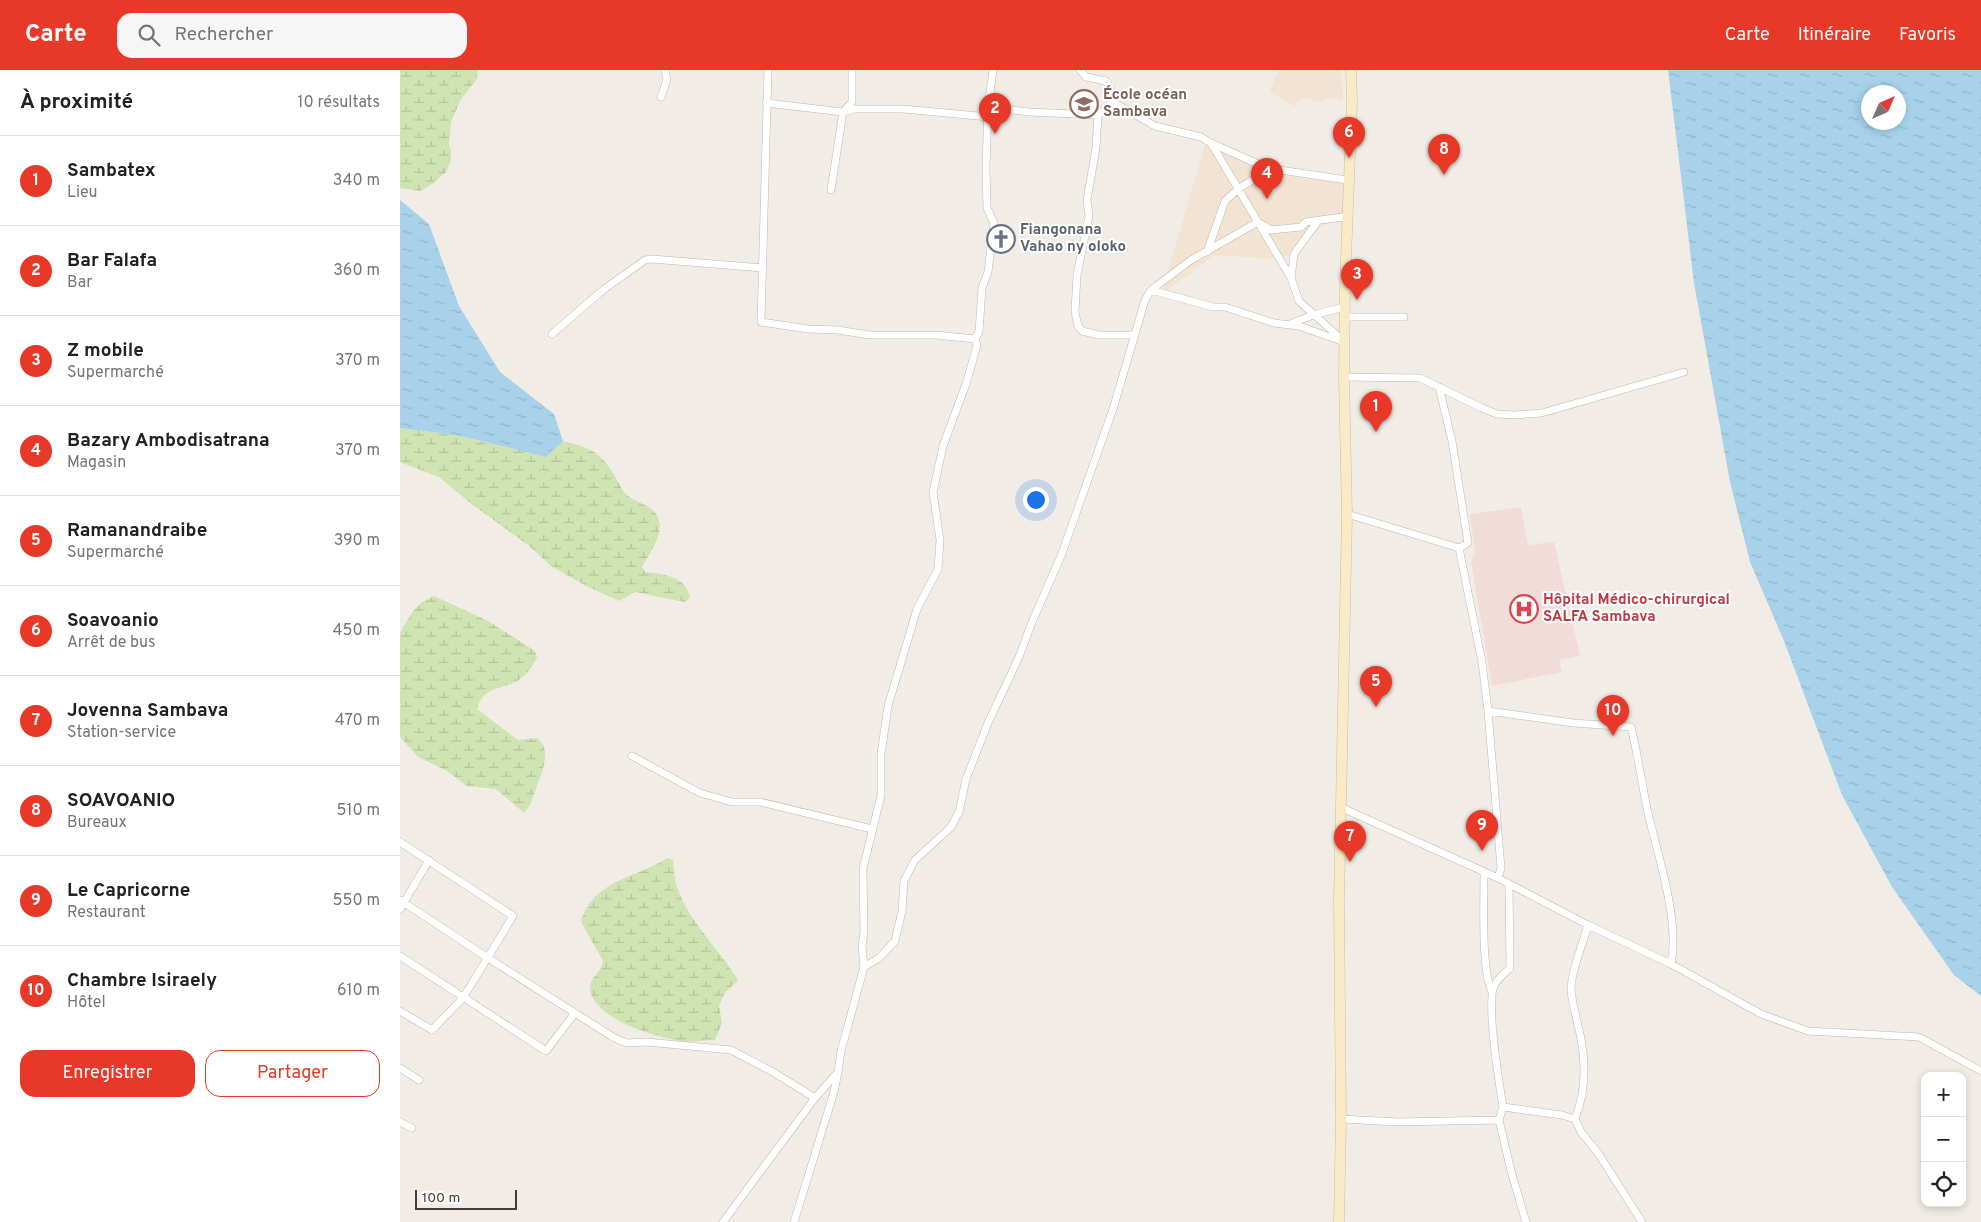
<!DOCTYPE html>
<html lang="fr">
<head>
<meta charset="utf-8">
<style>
  body { margin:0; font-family:Overpass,sans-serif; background:#f6f6f6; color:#202124 }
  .controls { position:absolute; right:15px; bottom:15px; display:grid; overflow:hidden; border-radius:10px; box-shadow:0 2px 8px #0003 }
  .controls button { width:45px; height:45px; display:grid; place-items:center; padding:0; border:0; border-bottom:1px solid #e0e0e0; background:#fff; color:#202124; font:25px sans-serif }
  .compass { position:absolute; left:1461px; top:15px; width:45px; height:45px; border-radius:50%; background:#fff; box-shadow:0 2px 8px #0003; rotate:45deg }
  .scale { position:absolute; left:15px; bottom:12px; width:102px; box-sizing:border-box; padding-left:5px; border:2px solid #443d36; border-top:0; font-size:14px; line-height:18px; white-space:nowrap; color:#443d36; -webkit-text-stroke:4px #fff; paint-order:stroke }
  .you { position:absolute; left:635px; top:429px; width:18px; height:18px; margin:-12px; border:4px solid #fff; border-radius:50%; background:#1a73e8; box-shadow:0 0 0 8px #1a73e833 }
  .badge { display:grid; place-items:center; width:32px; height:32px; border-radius:50%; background:#e83827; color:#fff; font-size:16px; font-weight:700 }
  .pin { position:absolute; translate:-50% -41px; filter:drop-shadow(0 1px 2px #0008) }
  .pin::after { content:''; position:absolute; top:26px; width:18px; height:15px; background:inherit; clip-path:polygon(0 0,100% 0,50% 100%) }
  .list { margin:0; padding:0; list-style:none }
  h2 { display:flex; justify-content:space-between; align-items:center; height:65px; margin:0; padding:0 20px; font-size:21px }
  h2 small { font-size:16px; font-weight:400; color:#757577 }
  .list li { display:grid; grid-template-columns:32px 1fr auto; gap:15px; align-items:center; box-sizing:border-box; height:90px; padding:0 20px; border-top:1px solid #e0e0e0 }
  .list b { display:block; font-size:19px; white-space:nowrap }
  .list p { margin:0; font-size:16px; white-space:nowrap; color:#757577 }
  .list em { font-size:16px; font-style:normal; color:#757577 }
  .actions { display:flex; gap:10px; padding:15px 20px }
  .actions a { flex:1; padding:11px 0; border:1px solid #e83827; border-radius:15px; text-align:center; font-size:18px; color:#e83827 }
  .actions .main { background:#e83827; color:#fff }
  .icon { flex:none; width:28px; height:28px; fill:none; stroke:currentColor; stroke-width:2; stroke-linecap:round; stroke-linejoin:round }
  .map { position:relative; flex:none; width:1581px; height:1152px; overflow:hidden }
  header { display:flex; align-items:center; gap:30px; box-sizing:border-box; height:70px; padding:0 25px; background:#e83827; color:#fff }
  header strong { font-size:24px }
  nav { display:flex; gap:28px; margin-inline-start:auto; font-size:18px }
  .search { width:350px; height:45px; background:#f6f6f6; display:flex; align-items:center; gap:12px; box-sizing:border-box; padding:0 18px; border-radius:15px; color:#757577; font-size:19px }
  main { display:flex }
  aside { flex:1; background:#fff }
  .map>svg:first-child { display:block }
</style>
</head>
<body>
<header>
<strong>Carte</strong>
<div class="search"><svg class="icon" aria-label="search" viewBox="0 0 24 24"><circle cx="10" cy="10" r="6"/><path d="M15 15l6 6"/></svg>Rechercher</div>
<nav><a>Carte</a><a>Itinéraire</a><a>Favoris</a></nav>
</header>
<main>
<aside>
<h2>À proximité<small>10 résultats</small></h2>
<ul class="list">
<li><span class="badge">1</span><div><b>Sambatex</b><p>Lieu</p></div><em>340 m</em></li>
<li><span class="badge">2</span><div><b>Bar Falafa</b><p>Bar</p></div><em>360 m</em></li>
<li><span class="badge">3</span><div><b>Z mobile</b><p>Supermarché</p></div><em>370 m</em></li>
<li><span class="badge">4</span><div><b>Bazary Ambodisatrana</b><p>Magasin</p></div><em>370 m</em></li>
<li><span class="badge">5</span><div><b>Ramanandraibe</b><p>Supermarché</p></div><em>390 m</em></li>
<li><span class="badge">6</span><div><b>Soavoanio</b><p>Arrêt de bus</p></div><em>450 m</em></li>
<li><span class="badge">7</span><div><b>Jovenna Sambava</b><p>Station-service</p></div><em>470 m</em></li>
<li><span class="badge">8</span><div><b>SOAVOANIO</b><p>Bureaux</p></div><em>510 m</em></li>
<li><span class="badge">9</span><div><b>Le Capricorne</b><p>Restaurant</p></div><em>550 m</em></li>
<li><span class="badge">10</span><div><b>Chambre Isiraely</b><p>Hôtel</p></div><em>610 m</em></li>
</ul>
<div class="actions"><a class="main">Enregistrer</a><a>Partager</a></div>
</aside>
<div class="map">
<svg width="1581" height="1152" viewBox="0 0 1581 1152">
  <defs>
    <pattern id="wetland-marsh" width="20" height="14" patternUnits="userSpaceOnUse" patternTransform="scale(1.25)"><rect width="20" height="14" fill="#d0e3b2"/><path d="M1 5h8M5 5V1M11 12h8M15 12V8" fill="none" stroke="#b4c49a"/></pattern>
    <pattern id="water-ripples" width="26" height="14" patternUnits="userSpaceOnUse" patternTransform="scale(1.25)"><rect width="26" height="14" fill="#a7d2ea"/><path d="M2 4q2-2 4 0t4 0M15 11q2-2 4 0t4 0" fill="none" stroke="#91b5c9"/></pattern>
  </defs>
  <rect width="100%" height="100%" fill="#f1ede6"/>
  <path fill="#f2e3d2" d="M879,0H941L943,30L925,28L922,32L902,28L895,36L869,22Z
    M807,68L874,97L945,106L944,152H933L920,157L897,184L873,189L815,185L761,225Z"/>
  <path fill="#f1dcda" d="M1121,437L1128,475L1154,472L1180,586L1159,590L1162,602L1092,616L1071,492L1075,482L1070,444Z"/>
  <path fill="url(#wetland-marsh)" d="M0,0H78L77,9L61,29L51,52L49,75L51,80V90L46,102L32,114L20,121L0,118Z
    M0,358L61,366L146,387L163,371C190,378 199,380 215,406C218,412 222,421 227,425C237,434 256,435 259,451C263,466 249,484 242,497L245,502C263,504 286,506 290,527L285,532L235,522L219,531L188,517L151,496L128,475L69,432L39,407L0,392Z
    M34,526L88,551L135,581L137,588C132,596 128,604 120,609C104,621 84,614 77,639L118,670L137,668C153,680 141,704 136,719C131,730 133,733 124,743L96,719L67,716L47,701L18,687L0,667V562L13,541L22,532Z
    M267,788L273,790C274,798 274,809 277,817C290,854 318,877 338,910L325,923L319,936L322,953L315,970C304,970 291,973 280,971C256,967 193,949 190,919C189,908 202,902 203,891L181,852C194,809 235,809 267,788Z"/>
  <path fill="url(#water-ripples)" fill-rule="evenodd" d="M1268,0H1581V926L1554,905L1492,817L1442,725L1384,571L1350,492L1330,412L1294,213ZM1468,22H1498V52H1468Z
    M0,130L29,154L59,236L100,302L154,344L163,371L146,387L61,366L0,358Z"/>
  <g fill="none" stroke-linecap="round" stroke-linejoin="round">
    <defs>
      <path id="street" d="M368,0L361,252L408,259L438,260L469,265H536L575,269
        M680,0L686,7L706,11L709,16L713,32
        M261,27L267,10L265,0
        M366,33L443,42L454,39H503L589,47
        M588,37L629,42L698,45L713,32L755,56L801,67L811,73L867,98L947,110
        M698,45L696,78L687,130L689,146L677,205L675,242L678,256L682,261L699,265H734
        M811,73L891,208
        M431,120L443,42L452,32V0
        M918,151L894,184L891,208L899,231L940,268
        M807,182L825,131L838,119L870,99
        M751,220L813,237H825L874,253L899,256L944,272
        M944,247H1004
        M890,254L913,245L944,237
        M152,264L203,220L245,190L252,189L363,198
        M944,307L1020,308L1082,338L1097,344L1114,345L1142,343L1284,302
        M1039,317L1052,371L1068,473L1059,478
        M947,444L1059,478L1082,592L1088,641L1101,798L1098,808
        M1088,641L1173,653L1231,657C1238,685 1242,715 1248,743C1258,786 1280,851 1271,894
        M232,686L300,723L332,732H360L472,759
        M940,737L1098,808L1188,855L1271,894L1361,944L1408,961L1519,967L1581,1001
        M0,772L113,846L63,928L32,960L0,941
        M1084,802C1084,829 1081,901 1092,922
        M1109,814L1110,898C1105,903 1097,909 1094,916C1086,935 1099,1012 1103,1037L1099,1050L1111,1101L1126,1152
        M0,830L88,888L216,969L227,973L247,972L331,980L373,1002L415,1028
        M0,839L29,790
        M0,886L146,981L175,943
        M464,897L479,888L495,871L502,841L504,811L515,790L551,757L559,742L566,709L588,653L619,587L632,552L661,486L713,339L745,230L751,220L791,190L858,152L871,160L901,157L906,152L935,148L947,147
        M0,998L19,1010
        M1103,1037L1162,1045L1175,1049L1181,1062L1198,1083L1242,1152
        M941,1049L998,1052L1099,1050
        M1175,1049C1185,1024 1186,995 1181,969C1178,953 1172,935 1171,919C1171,901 1183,874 1188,855
        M0,1052L12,1058
        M323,1152L415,1028L438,1002L441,981L464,897L462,875L464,863L463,799L481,725V684L488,636L517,539L538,499L540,470L533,422L543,376L566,314L577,276L575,269L579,262L582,218L588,202L594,153L587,138L586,97L588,37L593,0
        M394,1152L434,1022L438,1002"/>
      <path id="secondary" d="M939,1152L941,1049L939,830L947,444L944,307L945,215L952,31L951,0"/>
    </defs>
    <use href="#street" stroke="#bfb7ac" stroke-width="8"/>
    <use href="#secondary" stroke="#cebd99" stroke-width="11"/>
    <use href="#street" stroke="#fff" stroke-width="7"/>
    <use href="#secondary" stroke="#faebc8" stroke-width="10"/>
  </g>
  <defs>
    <symbol id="school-ring" viewBox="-11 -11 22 22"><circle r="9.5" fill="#fff" stroke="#8d6e63" stroke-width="1.5"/><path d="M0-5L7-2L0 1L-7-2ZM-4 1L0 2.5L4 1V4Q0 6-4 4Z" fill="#8d6e63"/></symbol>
    <symbol id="church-ring" viewBox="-11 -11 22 22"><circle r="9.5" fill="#fff" stroke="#6b7280" stroke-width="1.5"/><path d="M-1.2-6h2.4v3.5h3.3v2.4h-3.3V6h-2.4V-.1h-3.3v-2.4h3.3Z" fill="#6b7280"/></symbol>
    <symbol id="hospital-ring" viewBox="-11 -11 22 22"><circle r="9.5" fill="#fff" stroke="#e0444e" stroke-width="1.5"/><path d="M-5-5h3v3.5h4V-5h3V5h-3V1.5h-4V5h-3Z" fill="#e0444e"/></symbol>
  </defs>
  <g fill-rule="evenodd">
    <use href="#school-ring" x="668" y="18" width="32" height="32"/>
    <use href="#church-ring" x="585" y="153" width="32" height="32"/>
    <use href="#hospital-ring" x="1108" y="523" width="32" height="32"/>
  </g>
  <g text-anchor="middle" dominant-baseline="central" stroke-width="4" stroke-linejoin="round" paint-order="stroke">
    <g font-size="15" font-weight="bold" fill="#785e54" stroke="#fff" text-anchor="start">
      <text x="703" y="25">École océan<tspan x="703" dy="17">Sambava</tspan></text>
    </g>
    <g font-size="15" font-weight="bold" fill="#5b616d" stroke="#fff" text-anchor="start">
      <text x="620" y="160">Fiangonana<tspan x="620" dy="17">Vahao ny oloko</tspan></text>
    </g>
    <g font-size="15" font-weight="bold" fill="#be3a42" stroke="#fff" text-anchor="start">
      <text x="1143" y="530">Hôpital Médico-chirurgical<tspan x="1143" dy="17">SALFA Sambava</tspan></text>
    </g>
  </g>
</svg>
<div class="controls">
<button>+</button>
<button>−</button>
<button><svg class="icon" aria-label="locate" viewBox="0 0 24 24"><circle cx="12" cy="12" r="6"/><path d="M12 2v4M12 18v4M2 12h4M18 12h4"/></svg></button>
</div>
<svg class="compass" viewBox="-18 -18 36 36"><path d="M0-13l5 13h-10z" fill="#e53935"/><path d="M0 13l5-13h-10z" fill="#757577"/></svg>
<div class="scale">100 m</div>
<div class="you"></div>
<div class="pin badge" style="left:976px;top:362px">1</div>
<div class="pin badge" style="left:595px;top:64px">2</div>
<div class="pin badge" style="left:957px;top:230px">3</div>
<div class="pin badge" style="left:867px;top:129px">4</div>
<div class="pin badge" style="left:976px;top:637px">5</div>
<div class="pin badge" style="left:949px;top:88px">6</div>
<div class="pin badge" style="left:950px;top:792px">7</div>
<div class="pin badge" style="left:1044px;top:105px">8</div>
<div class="pin badge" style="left:1082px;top:781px">9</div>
<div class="pin badge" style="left:1213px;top:666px">10</div>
</div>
</main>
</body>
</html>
